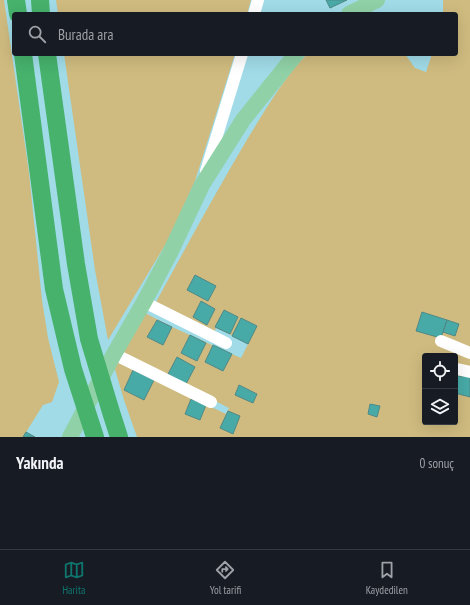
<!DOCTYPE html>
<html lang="tr">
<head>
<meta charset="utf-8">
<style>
  body { margin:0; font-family:"PT Sans Narrow",sans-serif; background:#242831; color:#f1f3f6 }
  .controls { position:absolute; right:12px; bottom:12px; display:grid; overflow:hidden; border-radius:4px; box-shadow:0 4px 16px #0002 }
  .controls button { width:36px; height:36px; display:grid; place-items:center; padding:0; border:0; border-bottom:1px solid #363941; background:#171b24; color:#f1f3f6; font:20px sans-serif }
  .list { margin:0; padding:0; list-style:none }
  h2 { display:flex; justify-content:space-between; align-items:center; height:52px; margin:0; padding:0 16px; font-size:17px }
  h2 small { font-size:13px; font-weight:400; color:#9ea1a6 }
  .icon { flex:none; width:22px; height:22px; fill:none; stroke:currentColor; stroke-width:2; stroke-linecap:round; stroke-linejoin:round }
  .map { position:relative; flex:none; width:470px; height:437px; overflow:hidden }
  .search { position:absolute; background:#171b24; box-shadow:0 4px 16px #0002; left:12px; right:12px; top:12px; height:44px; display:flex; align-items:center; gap:10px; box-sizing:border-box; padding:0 14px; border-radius:4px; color:#9ea1a6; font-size:15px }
  .sheet { height:112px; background:#171b24 }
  nav { display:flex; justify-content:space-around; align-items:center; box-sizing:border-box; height:56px; border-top:1px solid #363941; background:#171b24; font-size:11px; color:#9ea1a6 }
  nav a { display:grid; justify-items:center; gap:2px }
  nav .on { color:#0f766e }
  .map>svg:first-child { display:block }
</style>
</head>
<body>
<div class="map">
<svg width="470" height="437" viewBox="0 0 470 437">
  <rect width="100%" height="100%" fill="#a0dbe7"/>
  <path fill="#cfbb7f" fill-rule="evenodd" d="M0,0H4L29,173L42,300L48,338L59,382L52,402L43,405L23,437H0Z
    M56,0H251L247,14H58Z
    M443,0H470V437H137L124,400L114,366L117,362L226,414L229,408L122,354L145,313L172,327L241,358L248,344L216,327L215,331L156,302C186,247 216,192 248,138C266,109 283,79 307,54H405L415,68L426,72L432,54H456V14H443ZM425,356H455V422H425Z
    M64,54H235L195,181L167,242L108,340L95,270Z"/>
  <path fill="#48aaa7" stroke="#4f8987" d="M326,0H347L330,8Z
    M195,275L216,286L208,301L187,290Z
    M201,301L215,309L207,325L193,317Z
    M224,310L238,317L230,334L215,327Z
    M422,312L447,320L441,338L416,331Z
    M241,318L257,326L248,344L232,336Z
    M157,320L172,327L163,345L147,337Z
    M447,320L459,324L455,336L443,332Z
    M190,335L206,343L197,361L181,353Z
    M213,345L232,354L223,371L205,362Z
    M177,357L195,367L186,384L168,374Z
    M133,370L154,380L144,400L124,390Z
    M463,373L470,375V397L455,393V375L462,377Z
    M239,385L257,394L253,403L235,395Z
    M191,399L206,405L200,420L185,414Z
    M370,404L380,406L377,417L368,414Z
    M228,411L240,416L233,434L220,428Z
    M26,432L35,437H23Z"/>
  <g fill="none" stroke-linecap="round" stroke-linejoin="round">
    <path stroke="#fff" stroke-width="12" d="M254,14L258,0
      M206,171L242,54
      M144,302L226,343
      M441,341L470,353
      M114,354L211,402
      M457,369L470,372"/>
    <path stroke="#90d1a7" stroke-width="16" d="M349,14L377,0
      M70,437L114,354L144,302L170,253L202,185L243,120L296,54"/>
    <path stroke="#46b26c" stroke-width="18" d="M16,0L18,14
      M40,0L41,14
      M23,54L54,289L73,369L95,437
      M47,54L76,264L89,339L111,412L119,437"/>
  </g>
</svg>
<div class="controls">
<button><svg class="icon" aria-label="locate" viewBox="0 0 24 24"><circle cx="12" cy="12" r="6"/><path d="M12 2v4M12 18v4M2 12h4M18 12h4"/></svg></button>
<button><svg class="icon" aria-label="layers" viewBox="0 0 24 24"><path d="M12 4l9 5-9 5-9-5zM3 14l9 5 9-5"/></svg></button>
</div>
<div class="search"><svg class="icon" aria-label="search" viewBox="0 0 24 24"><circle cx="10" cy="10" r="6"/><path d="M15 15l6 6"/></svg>Burada ara</div>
</div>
<section class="sheet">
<h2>Yakında<small>0 sonuç</small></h2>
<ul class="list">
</ul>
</section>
<nav>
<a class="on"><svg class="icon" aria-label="map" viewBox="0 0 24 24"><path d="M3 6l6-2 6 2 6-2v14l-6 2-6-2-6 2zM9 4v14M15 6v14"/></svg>Harita</a>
<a><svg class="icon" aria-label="directions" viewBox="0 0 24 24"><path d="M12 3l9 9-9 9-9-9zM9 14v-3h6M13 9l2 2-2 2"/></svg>Yol tarifi</a>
<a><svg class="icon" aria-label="saved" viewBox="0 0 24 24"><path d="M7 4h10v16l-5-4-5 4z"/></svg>Kaydedilen</a>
</nav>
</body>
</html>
